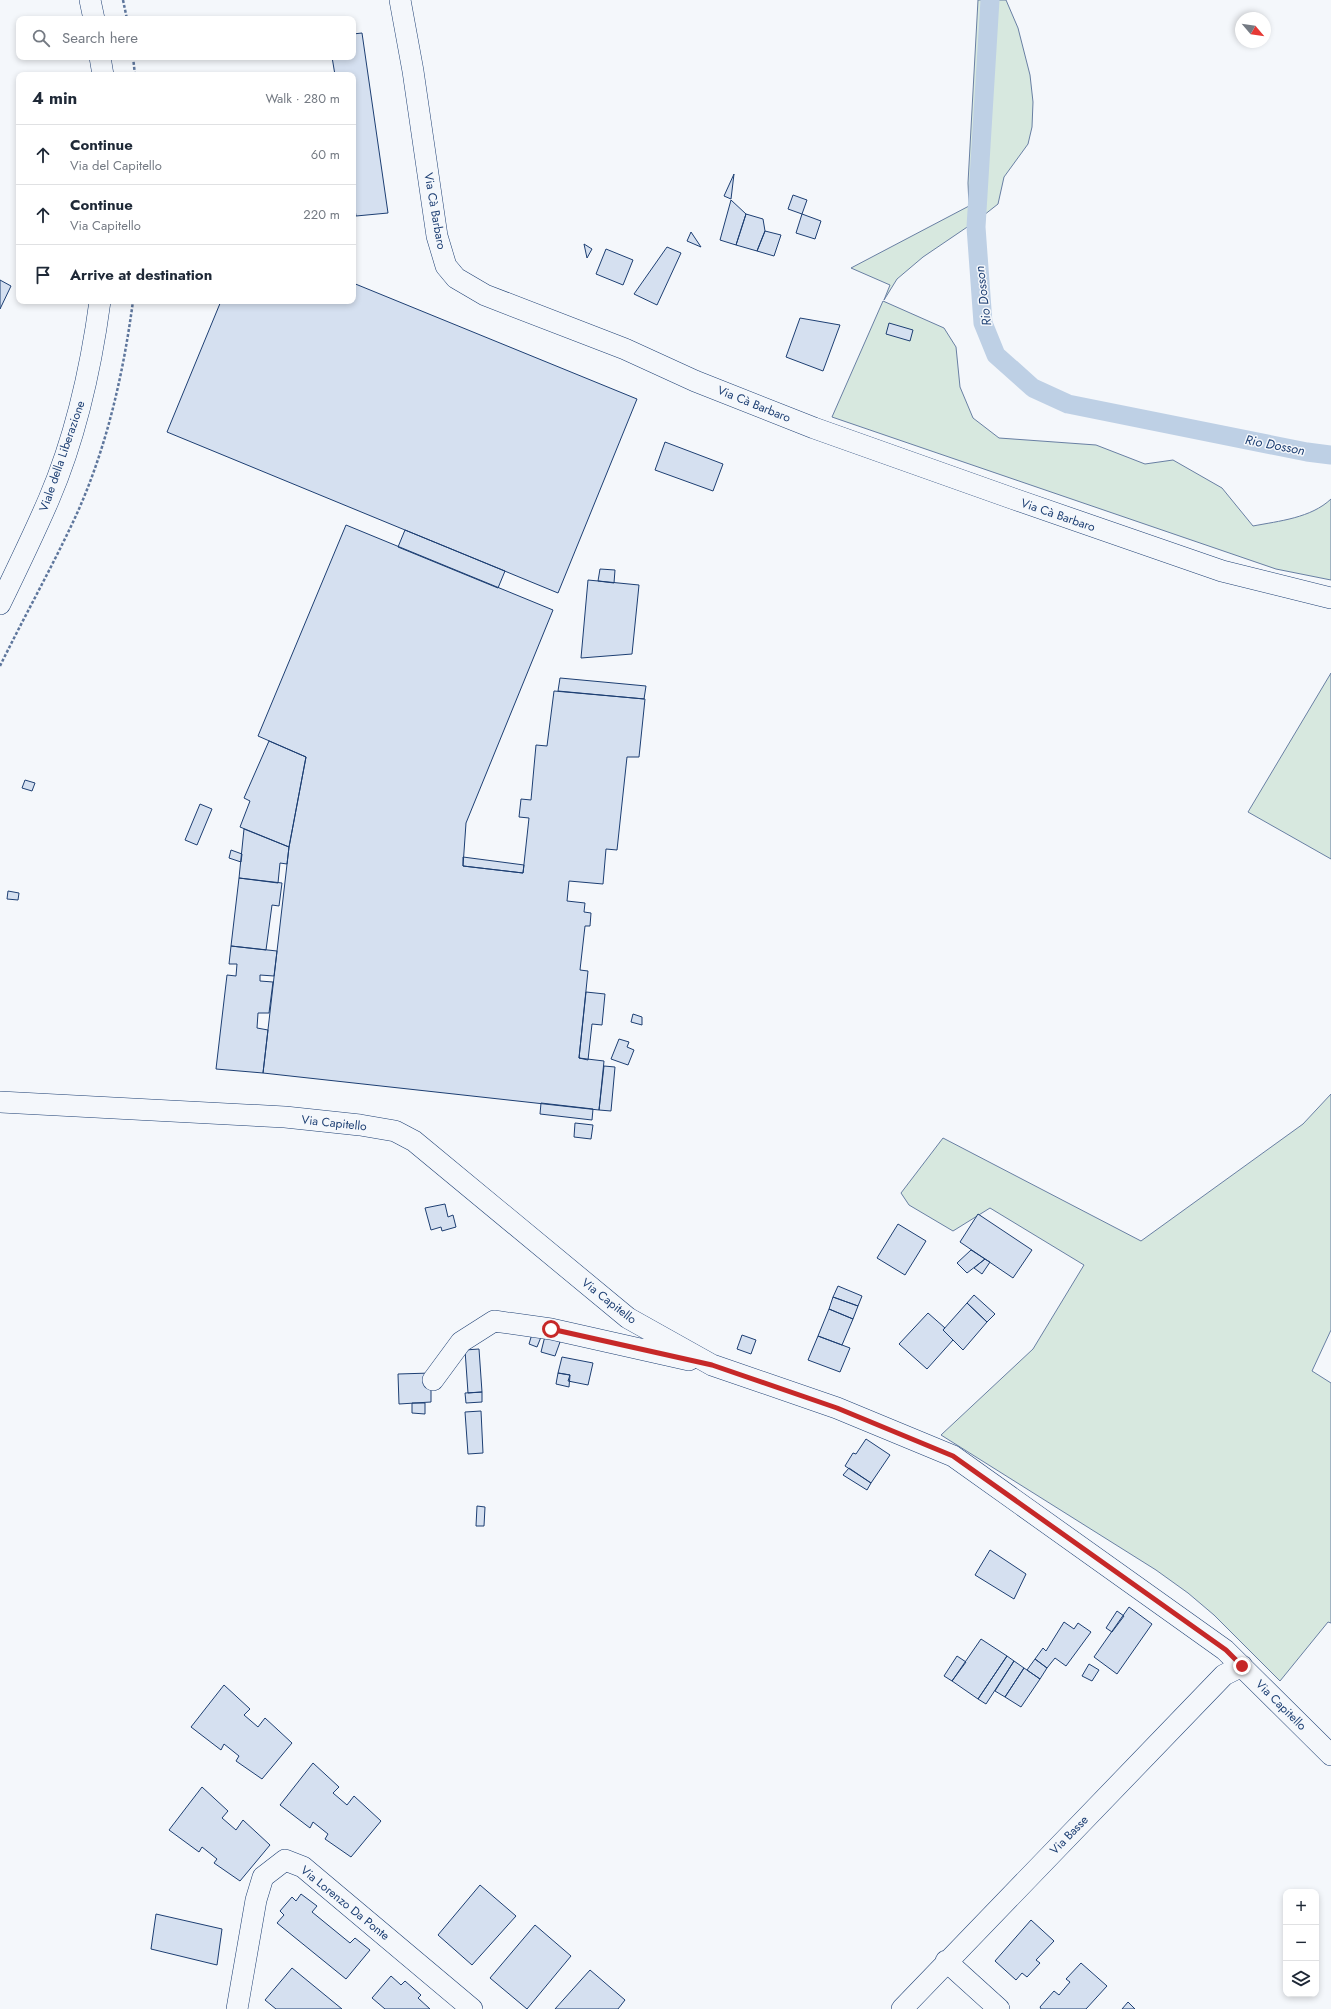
<!DOCTYPE html>
<html lang="en">
<head>
<meta charset="utf-8">
<style>
  body { margin:0; font-family:Jost,sans-serif; background:#f6f6f7; color:#1f2937 }
  .controls { position:absolute; right:12px; bottom:12px; display:grid; overflow:hidden; border-radius:8px; box-shadow:0 2px 6px #0003 }
  .controls button { width:36px; height:36px; display:grid; place-items:center; padding:0; border:0; border-bottom:1px solid #e0e1e3; background:#fff; color:#1f2937; font:20px sans-serif }
  .compass { position:absolute; left:1235px; top:12px; width:36px; height:36px; border-radius:50%; background:#fff; box-shadow:0 2px 6px #0003; rotate:119deg }
  .stop { position:absolute; width:12px; height:12px; margin:-9px; border:3px solid #c62828; border-radius:50%; background:#fff }
  .stop.end { background:#c62828; border-color:#fff; box-shadow:0 1px 4px #0008 }
  .list { margin:0; padding:0; list-style:none }
  h2 { display:flex; justify-content:space-between; align-items:center; height:52px; margin:0; padding:0 16px; font-size:17px }
  h2 small { font-size:13px; font-weight:400; color:#747a83 }
  .list li { display:grid; grid-template-columns:26px 1fr auto; gap:12px; align-items:center; box-sizing:border-box; height:60px; padding:0 16px; border-top:1px solid #e0e1e3 }
  .list b { display:block; font-size:15px; white-space:nowrap }
  .list p { margin:0; font-size:13px; white-space:nowrap; color:#747a83 }
  .list em { font-size:13px; font-style:normal; color:#747a83 }
  .icon { flex:none; width:22px; height:22px; fill:none; stroke:currentColor; stroke-width:2; stroke-linecap:round; stroke-linejoin:round }
  .map { position:relative; flex:none; width:1331px; height:2009px; overflow:hidden }
  .search { position:absolute; background:#fff; box-shadow:0 2px 6px #0003; left:16px; top:16px; width:340px; height:44px; display:flex; align-items:center; gap:10px; box-sizing:border-box; padding:0 14px; border-radius:8px; color:#747a83; font-size:15px }
  .panel { position:absolute; background:#fff; box-shadow:0 2px 6px #0003; left:16px; top:72px; width:340px; height:232px; border-radius:8px }
  .map>svg:first-child { display:block }
</style>
</head>
<body>
<div class="map">
<svg width="1331" height="2009" viewBox="0 0 1331 2009">
  <rect width="100%" height="100%" fill="#f4f7fb"/>
  <path fill="#d7e8df" stroke="#687fa3" d="M978,0H1006L1018,28L1030,75L1033,102L1032,127L1028,144L1004,177L998,204L979,219L923,257L897,279L884,300L890,285L851,268L969,206L968,183Z
    M883,301L944,328L956,347L960,387L973,418L999,438L1096,445L1145,464L1173,460L1222,488L1253,526C1279,521 1311,518 1331,499V580L1276,569L832,417Z
    M1331,673V859L1248,812Z
    M1331,1094V1330L1312,1371L1331,1383V1623L1328,1622L1280,1681L1214,1615L1188,1593L1156,1570L941,1435L1033,1349L1084,1265L990,1208L953,1231L909,1205L901,1193L943,1138L1141,1241L1303,1124Z"/>
  <g fill="none" stroke-linecap="round" stroke-linejoin="round">
    <path stroke="#bed0e5" stroke-width="19" d="M990,0L976,227L983,323L996,355L1033,388L1068,404L1307,452L1331,455"/>
  </g>
  <path fill="#d5e0f0" stroke="#1d3f73" d="M362,33L388,213L356,216L353,195V75H335L332,57H353V34Z
    M734,174L731,199L724,196Z
    M793,195L807,200L802,214L788,209Z
    M731,200L746,214L736,245L720,240Z
    M746,214L763,219L765,231L757,251L736,245Z
    M802,214L821,221L815,239L796,233Z
    M765,231L781,235L774,256L757,251Z
    M691,232L701,247L687,241Z
    M584,244L592,249L587,258Z
    M667,247L681,253L657,305L634,294Z
    M606,249L633,260L623,285L596,274Z
    M0,280L11,286L0,309Z
    M353,283L637,399L558,593L167,432L221,301H353Z
    M800,318L840,325L823,371L786,357Z
    M889,323L913,330L910,341L886,334Z
    M665,442L723,464L713,491L655,470Z
    M346,525L553,610L466,823L463,866L523,873L529,818L519,817L521,799L531,800L536,745L547,746L554,691L645,699L639,757H627L617,850L606,849L603,884L569,881L567,901L585,903L584,912L591,913L590,926H585L580,970L588,971L579,1058L604,1061L599,1110L263,1073L289,847L306,757L258,736Z
    M405,530L505,571L498,588L398,547Z
    M600,569L615,570L614,583L598,581Z
    M588,580L639,585L632,654L581,658Z
    M560,678L646,686L644,699L558,691Z
    M269,741L306,757L289,847L240,827L250,801L244,798Z
    M25,780L35,783L32,791L22,788Z
    M200,804L212,809L197,845L185,840Z
    M244,829L289,847L287,864L280,863L278,883L239,878Z
    M231,850L242,854L241,862L229,858Z
    M463,857L524,865L523,873L463,866Z
    M239,878L282,883L279,906L272,905L266,950L231,946Z
    M8,891L19,893L18,900L7,899Z
    M231,946L277,951L274,976L260,975V981L273,982L269,1013H258L257,1028L268,1030L263,1073L216,1069L227,975L236,976L237,964H229Z
    M586,992L605,994L602,1025L592,1024L588,1060L579,1058Z
    M633,1014L642,1017V1025L631,1022Z
    M619,1039L629,1042L627,1047L634,1050L628,1065L611,1059Z
    M604,1066L615,1067L611,1111L599,1110Z
    M541,1103L593,1109L592,1120L540,1114Z
    M575,1123L593,1125L591,1139L574,1137Z
    M445,1204L448,1217L453,1215L456,1227L442,1231L441,1227L431,1230L425,1208Z
    M978,1214L1032,1250L1013,1278L960,1242Z
    M898,1224L926,1241L905,1275L877,1258Z
    M971,1250L985,1259L967,1273L957,1263Z
    M985,1259L990,1262L982,1274L974,1268Z
    M838,1286L862,1296L858,1306L833,1297Z
    M974,1295L995,1314L987,1322L967,1303Z
    M833,1297L858,1306L853,1319L829,1309Z
    M967,1303L987,1322L963,1350L943,1330Z
    M829,1309L853,1319L842,1345L818,1336Z
    M928,1313L945,1328L943,1330L953,1340L927,1369L899,1344Z
    M532,1334L541,1337L537,1347L529,1344Z
    M742,1335L756,1340L751,1354L737,1349Z
    M545,1336L560,1342L555,1356L541,1352Z
    M818,1336L850,1348L840,1372L808,1360Z
    M479,1349L482,1392L468,1393L465,1350Z
    M562,1357L593,1363L588,1385L568,1381L570,1375L558,1373Z
    M431,1373V1402L399,1404L398,1374Z
    M558,1373L570,1375L569,1387L556,1384Z
    M482,1392V1402L466,1403L465,1393Z
    M412,1403H425V1414L412,1413Z
    M481,1411L483,1453L468,1454L465,1412Z
    M866,1439L890,1455L871,1483L845,1466L853,1453L856,1454Z
    M849,1468L871,1483L867,1490L843,1475Z
    M477,1506L485,1507L484,1526H476Z
    M990,1550L1026,1574L1014,1599L975,1575Z
    M1129,1607L1152,1624L1117,1674L1094,1657Z
    M1117,1611L1124,1616L1112,1632L1106,1628Z
    M1064,1622L1074,1629L1078,1623L1091,1632L1066,1666L1055,1658L1047,1668L1035,1659L1043,1648L1046,1651Z
    M981,1639L1007,1656L978,1699L952,1681Z
    M957,1656L966,1662L952,1681L944,1676Z
    M1007,1656L1014,1661L986,1704L978,1699Z
    M1035,1659L1047,1668L1040,1679L1027,1670Z
    M1014,1661L1024,1668L1005,1697L995,1691Z
    M1089,1664L1099,1670L1092,1681L1082,1676Z
    M1024,1668L1040,1679L1021,1707L1005,1697Z
    M224,1685L250,1709L244,1715L258,1727L265,1718L292,1743L262,1779L236,1761L239,1756L224,1744L221,1750L191,1727Z
    M313,1763L339,1787L333,1793L347,1805L354,1796L381,1821L351,1857L325,1839L328,1834L313,1822L310,1828L280,1805Z
    M202,1787L228,1811L222,1818L236,1830L243,1820L270,1845L240,1881L214,1863L217,1859L202,1847L199,1852L169,1830Z
    M480,1885L516,1916L472,1965L438,1935Z
    M301,1894L317,1906L312,1912L350,1943L355,1938L370,1950L346,1979L277,1923L284,1915L280,1911L292,1897L296,1901Z
    M156,1914L222,1929L217,1965L151,1949Z
    M1031,1920L1054,1941L1036,1960L1040,1963L1027,1977L1022,1973L1016,1980L995,1961Z
    M535,1925L571,1956L527,2009L490,1978Z
    M1081,1963L1107,1986L1086,2009H1041L1040,2007L1054,1991L1059,1995L1070,1982L1066,1979Z
    M292,1968L342,2009H276L265,2000Z
    M590,1970L625,2000L618,2009H555Z
    M391,1976L401,1985L405,1981L421,1995L418,1998L430,2009H385L372,1998Z
    M1128,2002L1135,2009H1122Z"/>
  <g fill="none" stroke-linecap="round" stroke-linejoin="round">
    <defs>
      <path id="minor" d="M90,0L94,19
        M400,0L413,71L437,236L446,266L456,278L485,295L625,349L695,381L814,428L1014,499L1222,571L1331,598
        M100,57L103,75
        M0,604C17,569 34,534 49,499C76,436 91,368 100,301
        M0,1102L285,1117L360,1125L395,1131L414,1141L628,1318L712,1365L837,1408L953,1456L1225,1650L1331,1755
        M433,1380L461,1342L494,1321L551,1329L689,1360
        M946,1961L999,2009
        M237,2009L256,1900L263,1877L285,1860L303,1867L472,2009
        M902,2009L1224,1675L1242,1666"/>
    </defs>
    <use href="#minor" stroke="#1d3f73" stroke-width="22"/>
    <path stroke="#5e769c" stroke-width="2.5" stroke-dasharray="3 2" stroke-linecap="butt" d="M123,0L127,19
      M133,57L135,75
      M0,666C24,617 51,569 74,520C106,451 123,376 133,301"/>
    <use href="#minor" stroke="#f4f7fb" stroke-width="21"/>
  </g>
  <g fill="none" stroke-linecap="round" stroke-linejoin="round">
    <path stroke="#c62828" stroke-width="5" d="M551,1329L712,1365L837,1408L953,1456L1226,1650L1242,1666"/>
  </g>
  <g text-anchor="middle" dominant-baseline="central" stroke-width="3" stroke-linejoin="round" paint-order="stroke">
    <g font-size="12" fill="#1d3f73" stroke="#f4f7fb">
      <text transform="translate(435 211) rotate(80)">Via Cà Barbaro</text>
      <text transform="translate(754 404) rotate(22)">Via Cà Barbaro</text>
      <text transform="translate(62 456) rotate(-71)">Viale della Liberazione</text>
      <text transform="translate(1058 515) rotate(19)">Via Cà Barbaro</text>
      <text transform="translate(334 1123) rotate(6)">Via Capitello</text>
      <text transform="translate(609 1301) rotate(38)">Via Capitello</text>
      <text transform="translate(1281 1705) rotate(45)">Via Capitello</text>
      <text transform="translate(1069 1835) rotate(-46)">Via Basse</text>
      <text transform="translate(345 1903) rotate(39)">Via Lorenzo Da Ponte</text>
    </g>
    <g font-size="13" font-style="italic" fill="#1d3f73" stroke="#f4f7fb">
      <text transform="translate(983 296) rotate(-97)">Rio Dosson</text>
      <text transform="translate(1275 445) rotate(11)">Rio Dosson</text>
    </g>
  </g>
</svg>
<div class="controls">
<button>+</button>
<button>−</button>
<button><svg class="icon" aria-label="layers" viewBox="0 0 24 24"><path d="M12 4l9 5-9 5-9-5zM3 14l9 5 9-5"/></svg></button>
</div>
<svg class="compass" viewBox="-18 -18 36 36"><path d="M0-13l5 13h-10z" fill="#e53935"/><path d="M0 13l5-13h-10z" fill="#747a83"/></svg>
<div class="stop" style="left:551px;top:1329px"></div>
<div class="stop end" style="left:1242px;top:1666px"></div>
<div class="search"><svg class="icon" aria-label="search" viewBox="0 0 24 24"><circle cx="10" cy="10" r="6"/><path d="M15 15l6 6"/></svg>Search here</div>
<section class="panel">
<h2>4 min<small>Walk · 280 m</small></h2>
<ul class="list">
<li><svg class="icon" aria-label="ahead" viewBox="0 0 24 24"><path d="M12 20V5M6 11l6-6 6 6"/></svg><div><b>Continue</b><p>Via del Capitello</p></div><em>60 m</em></li>
<li><svg class="icon" aria-label="ahead" viewBox="0 0 24 24"><path d="M12 20V5M6 11l6-6 6 6"/></svg><div><b>Continue</b><p>Via Capitello</p></div><em>220 m</em></li>
<li><svg class="icon" aria-label="arrive" viewBox="0 0 24 24"><path d="M6 21V4h12l-3 4 3 4H6"/></svg><div><b>Arrive at destination</b></div></li>
</ul>
</section>
</div>
</body>
</html>
